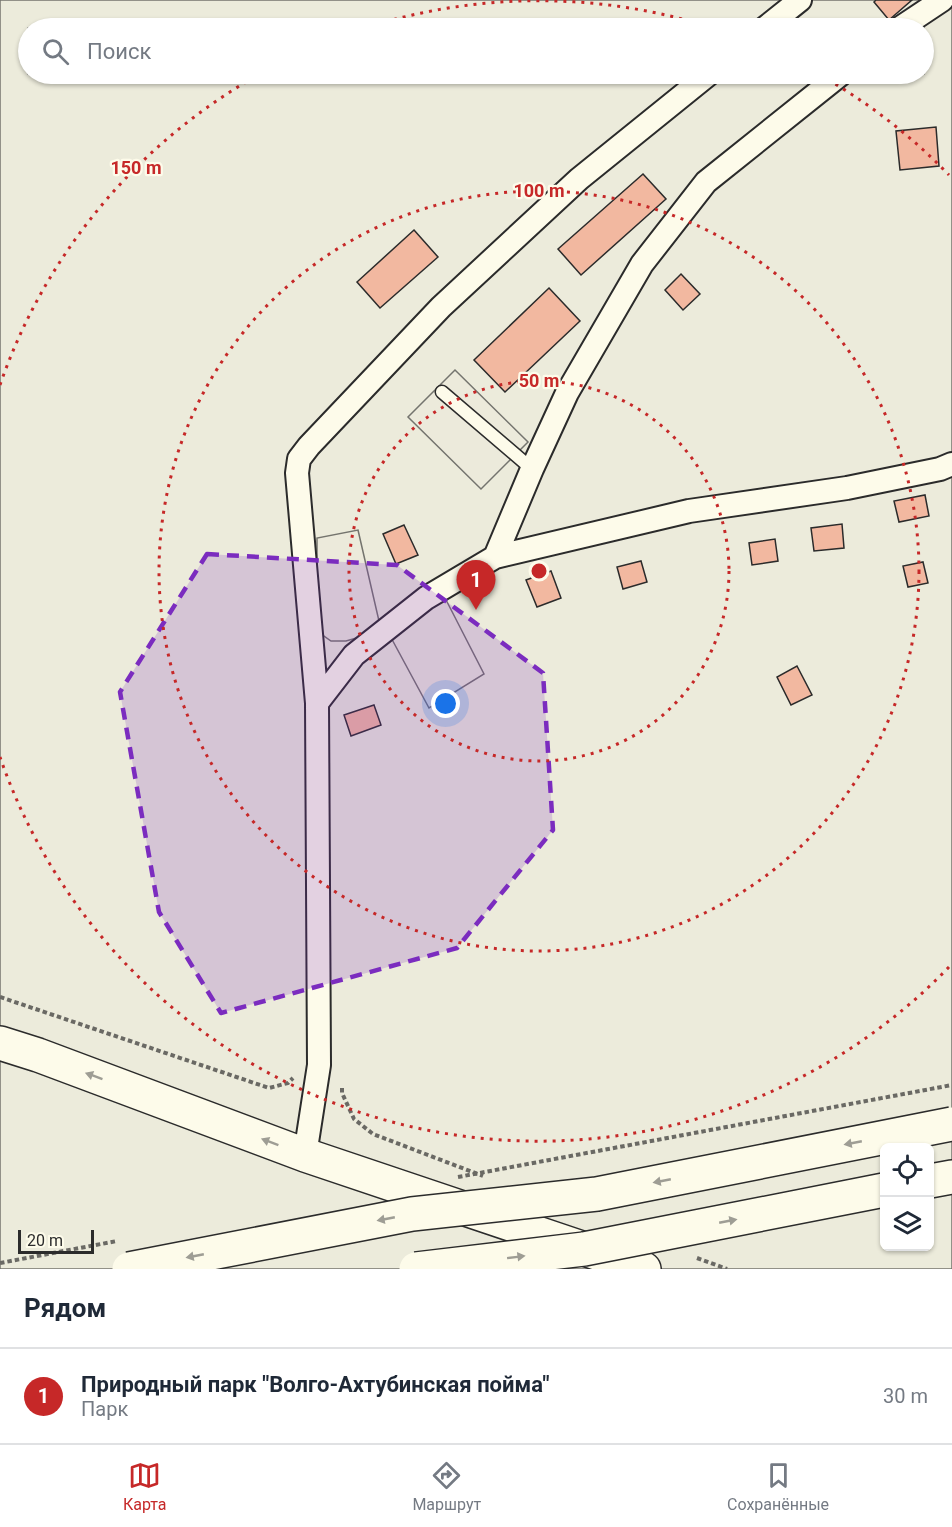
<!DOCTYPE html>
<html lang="ru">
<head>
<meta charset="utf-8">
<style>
  body { margin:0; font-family:Roboto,sans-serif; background:#f6f6f7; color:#1f2937 }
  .controls { position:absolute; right:18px; bottom:18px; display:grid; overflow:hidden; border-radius:9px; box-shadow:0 2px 4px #0004 }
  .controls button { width:54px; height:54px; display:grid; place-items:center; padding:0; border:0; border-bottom:2px solid #e0e1e3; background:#fff; color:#1f2937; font:30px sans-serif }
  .scale { position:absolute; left:18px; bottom:15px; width:76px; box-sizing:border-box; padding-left:6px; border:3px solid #2b2b2b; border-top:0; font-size:16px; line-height:21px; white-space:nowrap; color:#2b2b2b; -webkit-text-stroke:4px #fdfbea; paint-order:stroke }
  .you { position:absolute; left:446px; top:704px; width:21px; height:21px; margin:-15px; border:4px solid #fff; border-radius:50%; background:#1a73e8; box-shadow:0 0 0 9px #1a73e833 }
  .badge { display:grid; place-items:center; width:39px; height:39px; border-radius:50%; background:#c62828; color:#fff; font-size:20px; font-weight:700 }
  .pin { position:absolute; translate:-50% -50px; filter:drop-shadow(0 2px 3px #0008) }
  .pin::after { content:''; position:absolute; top:32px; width:21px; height:18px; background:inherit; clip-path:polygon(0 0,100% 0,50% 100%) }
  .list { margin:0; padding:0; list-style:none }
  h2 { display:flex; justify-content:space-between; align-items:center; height:78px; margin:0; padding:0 24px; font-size:26px }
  h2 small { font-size:20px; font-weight:400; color:#747a83 }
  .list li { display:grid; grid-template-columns:39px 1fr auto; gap:18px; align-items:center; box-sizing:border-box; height:96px; padding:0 24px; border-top:2px solid #e0e1e3 }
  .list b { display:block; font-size:22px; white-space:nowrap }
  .list p { margin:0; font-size:20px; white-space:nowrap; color:#747a83 }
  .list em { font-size:20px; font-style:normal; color:#747a83 }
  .icon { flex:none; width:33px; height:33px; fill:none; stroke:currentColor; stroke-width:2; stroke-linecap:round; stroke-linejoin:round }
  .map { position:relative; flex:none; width:952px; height:1269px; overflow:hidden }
  .search { position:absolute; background:#fff; box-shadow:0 2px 4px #0004; left:18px; right:18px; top:18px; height:66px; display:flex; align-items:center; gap:15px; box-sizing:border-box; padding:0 21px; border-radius:33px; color:#747a83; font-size:22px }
  .sheet { height:174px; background:#fff }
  nav { display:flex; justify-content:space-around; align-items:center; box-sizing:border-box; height:84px; border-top:2px solid #e0e1e3; background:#fff; font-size:16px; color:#747a83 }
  nav a { display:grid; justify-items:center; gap:3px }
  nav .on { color:#c62828 }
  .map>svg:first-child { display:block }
</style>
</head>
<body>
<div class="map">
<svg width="952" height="1269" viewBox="0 0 952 1269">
  <rect width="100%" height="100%" fill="#fdfbea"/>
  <path fill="#ecebdb" stroke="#74746e" stroke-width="1.5" fill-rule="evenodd" d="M0,0H952V1269H0ZM28,28H924V74H28ZM884,1148H930V1246H884Z"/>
  <path fill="#eceadb" stroke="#74746e" stroke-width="1.5" d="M455,370L528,442L481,489L408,417Z
    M358,530L379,621L360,637L346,641H331L317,631V538Z
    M443,594L484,674L429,708L388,632Z"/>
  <path fill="#f2b8a0" stroke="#2b2b2b" stroke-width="1.5" d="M876,0H912L889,20L874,2Z
    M936,127L939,166L900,170L896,131Z
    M643,174L666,199L581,275L558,249Z
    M414,230L438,257L380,308L357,282Z
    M681,274L700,294L683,310L665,290Z
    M549,288L580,321L505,392L474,360Z
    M925,495L929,516L899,522L894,501Z
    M842,524L844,548L814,551L811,528Z
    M404,525L418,555L396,564L383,534Z
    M775,539L778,561L752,565L749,543Z
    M641,561L647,582L623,589L617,567Z
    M923,562L928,583L908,587L903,566Z
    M551,571L561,598L537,607L526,580Z
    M797,666L812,695L791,705L777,677Z
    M374,705L381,725L351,736L344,715Z"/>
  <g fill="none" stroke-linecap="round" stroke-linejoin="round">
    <defs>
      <path id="lane" d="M442,392L532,469"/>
      <path id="street" d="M765,28L800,0
        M900,28L942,0
        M495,557L689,511L847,488L940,469L952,464
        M317,703L354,655L426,598L495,557L532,469L567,393L642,264L706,182L841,74
        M305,1155L319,1065L317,703L297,473L299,459L309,446L441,307L579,179L709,74"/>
      <path id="primary" d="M0,1043L38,1055L305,1155L644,1269
        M930,1181L952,1177"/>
    </defs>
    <use href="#lane" stroke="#2b2b2b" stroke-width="15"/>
    <use href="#street" stroke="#2b2b2b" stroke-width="26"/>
    <use href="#primary" stroke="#2b2b2b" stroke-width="36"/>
    <path stroke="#6a6964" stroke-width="4" stroke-dasharray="4.5 3" stroke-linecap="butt" d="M0,997L269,1088L288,1083L293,1078
      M342,1088V1093L354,1119L373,1134L483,1176
      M697,1258L727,1269"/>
    <use href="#lane" stroke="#fdfbea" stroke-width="12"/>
    <use href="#street" stroke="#fdfbea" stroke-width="22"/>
    <use href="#primary" stroke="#fdfbea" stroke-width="33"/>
    <defs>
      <path id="primary-bridge" d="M129,1269L412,1214L597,1194L952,1124
        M416,1269L584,1249L884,1190"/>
    </defs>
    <use href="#primary-bridge" stroke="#2b2b2b" stroke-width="36" stroke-linecap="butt"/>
    <path stroke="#6a6964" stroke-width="4" stroke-dasharray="4.5 3" stroke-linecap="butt" d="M458,1177L952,1085
      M0,1263L117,1241"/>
    <use href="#primary-bridge" stroke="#fdfbea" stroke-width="33"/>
  </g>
  <defs><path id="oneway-solid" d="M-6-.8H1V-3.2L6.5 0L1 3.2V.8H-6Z" transform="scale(1.5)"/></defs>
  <g fill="#9e9d94">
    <use href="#oneway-solid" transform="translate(94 1076) rotate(-160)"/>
    <use href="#oneway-solid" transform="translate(270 1142) rotate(-159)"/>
    <use href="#oneway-solid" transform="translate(853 1143) rotate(169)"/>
    <use href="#oneway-solid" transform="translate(662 1181) rotate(169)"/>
    <use href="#oneway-solid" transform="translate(386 1219) rotate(169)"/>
    <use href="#oneway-solid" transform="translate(728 1221) rotate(-11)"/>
    <use href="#oneway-solid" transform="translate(195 1256) rotate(169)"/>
    <use href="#oneway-solid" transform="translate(516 1257) rotate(-7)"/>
  </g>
  <path fill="#7b2cbf" fill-opacity="0.2" stroke="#7b2cbf" stroke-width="4.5" stroke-dasharray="12 8" stroke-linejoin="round" d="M207,554L397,565L543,673L553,830L457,948L221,1013L159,912L120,692Z"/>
  <g fill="none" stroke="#c62828" stroke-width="3" stroke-dasharray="3 6">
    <circle cx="539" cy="571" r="190"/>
    <circle cx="539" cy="571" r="380"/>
    <path d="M949 967A570 570 0 0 1 0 757M0 385A570 570 0 0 1 258 75M368 27A570 570 0 0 1 710 27M820 75A570 570 0 0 1 949 175"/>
  </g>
  <circle cx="539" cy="571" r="9" fill="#c62828" stroke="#fdfbea" stroke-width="3"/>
  <g font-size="18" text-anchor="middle" font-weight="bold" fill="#c62828" stroke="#fdfbea" stroke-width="4.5" stroke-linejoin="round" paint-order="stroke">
    <text x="136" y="174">150 m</text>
    <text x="539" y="197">100 m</text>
    <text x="539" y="387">50 m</text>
  </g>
</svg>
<div class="controls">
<button><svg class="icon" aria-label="locate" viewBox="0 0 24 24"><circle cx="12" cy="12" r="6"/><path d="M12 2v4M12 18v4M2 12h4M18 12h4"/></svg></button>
<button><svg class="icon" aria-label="layers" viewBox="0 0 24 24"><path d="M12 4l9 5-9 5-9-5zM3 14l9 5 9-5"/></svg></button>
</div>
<div class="scale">20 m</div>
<div class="you"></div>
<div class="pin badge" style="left:476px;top:610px">1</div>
<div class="search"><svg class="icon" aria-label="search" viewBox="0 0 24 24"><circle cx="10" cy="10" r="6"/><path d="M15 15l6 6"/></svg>Поиск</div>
</div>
<section class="sheet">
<h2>Рядом<small></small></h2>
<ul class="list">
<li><span class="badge">1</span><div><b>Природный парк &quot;Волго-Ахтубинская пойма&quot;</b><p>Парк</p></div><em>30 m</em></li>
</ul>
</section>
<nav>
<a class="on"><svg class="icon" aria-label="map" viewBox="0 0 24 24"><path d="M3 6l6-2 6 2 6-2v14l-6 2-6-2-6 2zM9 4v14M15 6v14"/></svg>Карта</a>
<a><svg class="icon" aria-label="directions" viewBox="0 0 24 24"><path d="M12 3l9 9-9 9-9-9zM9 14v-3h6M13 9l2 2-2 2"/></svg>Маршрут</a>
<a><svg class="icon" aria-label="saved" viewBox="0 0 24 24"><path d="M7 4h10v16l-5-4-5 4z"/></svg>Сохранённые</a>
</nav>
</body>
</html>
